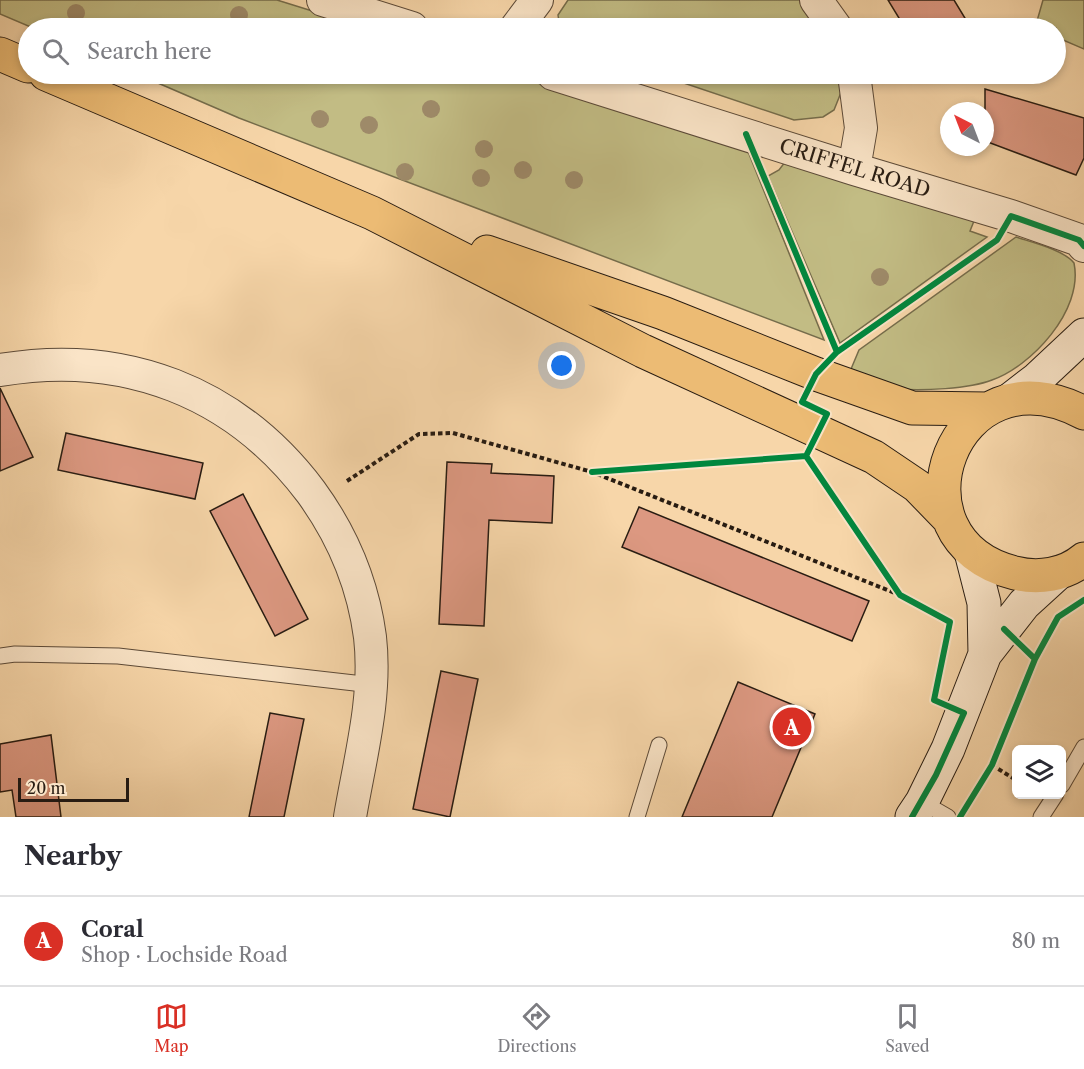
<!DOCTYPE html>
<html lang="en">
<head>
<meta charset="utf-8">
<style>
  body { margin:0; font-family:"Libre Caslon Text",serif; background:#f2f2f3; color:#2b2b33 }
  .controls { position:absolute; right:18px; bottom:18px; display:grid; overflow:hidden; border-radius:9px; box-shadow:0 3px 9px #0003 }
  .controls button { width:54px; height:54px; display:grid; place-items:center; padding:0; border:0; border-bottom:2px solid #e1e1e2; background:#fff; color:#2b2b33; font:30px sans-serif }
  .compass { position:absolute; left:940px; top:102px; width:54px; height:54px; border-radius:50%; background:#fff; box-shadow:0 3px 9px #0003; rotate:318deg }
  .scale { position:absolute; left:18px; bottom:15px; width:111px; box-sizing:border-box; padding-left:6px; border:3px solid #281c12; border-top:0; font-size:16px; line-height:21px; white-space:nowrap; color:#281c12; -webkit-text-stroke:4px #fae4c7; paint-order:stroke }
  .you { position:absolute; left:562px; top:366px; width:21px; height:21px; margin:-15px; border:4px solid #fff; border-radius:50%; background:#1a73e8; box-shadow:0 0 0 9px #1a73e833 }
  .badge { display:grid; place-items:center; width:39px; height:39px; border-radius:50%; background:#d93025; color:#fff; font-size:20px; font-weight:700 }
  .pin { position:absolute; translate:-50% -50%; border:3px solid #fff; box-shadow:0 2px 6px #0006 }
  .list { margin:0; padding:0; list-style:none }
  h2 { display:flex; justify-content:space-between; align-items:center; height:78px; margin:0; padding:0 24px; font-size:26px }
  h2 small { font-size:20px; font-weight:400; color:#7c7c81 }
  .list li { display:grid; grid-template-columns:39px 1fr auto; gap:18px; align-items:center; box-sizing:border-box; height:90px; padding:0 24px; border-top:2px solid #e1e1e2 }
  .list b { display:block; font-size:22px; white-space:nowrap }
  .list p { margin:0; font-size:20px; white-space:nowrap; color:#7c7c81 }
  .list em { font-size:20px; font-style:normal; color:#7c7c81 }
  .icon { flex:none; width:33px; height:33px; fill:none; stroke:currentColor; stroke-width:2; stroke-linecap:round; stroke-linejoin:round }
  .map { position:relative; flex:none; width:1084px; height:817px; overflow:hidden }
  .search { position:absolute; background:#fff; box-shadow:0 3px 9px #0003; left:18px; right:18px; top:18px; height:66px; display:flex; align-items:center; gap:15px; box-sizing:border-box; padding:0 21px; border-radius:33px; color:#7c7c81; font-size:22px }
  .sheet { height:168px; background:#fff }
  nav { display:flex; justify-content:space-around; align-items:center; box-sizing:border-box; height:84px; border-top:2px solid #e1e1e2; background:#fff; font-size:16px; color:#7c7c81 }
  nav a { display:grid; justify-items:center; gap:3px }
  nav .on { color:#d93025 }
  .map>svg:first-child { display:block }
</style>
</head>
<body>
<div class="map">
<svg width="1084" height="817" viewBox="0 0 1084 817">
  <rect width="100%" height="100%" fill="#f7d6a9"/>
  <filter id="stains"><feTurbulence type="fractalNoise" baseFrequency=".00333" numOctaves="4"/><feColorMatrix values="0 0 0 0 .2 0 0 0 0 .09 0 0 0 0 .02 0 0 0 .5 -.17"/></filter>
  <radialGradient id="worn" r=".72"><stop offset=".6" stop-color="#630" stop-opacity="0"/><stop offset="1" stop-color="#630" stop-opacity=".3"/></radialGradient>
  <path fill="#c2bc84" stroke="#756c4b" stroke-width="1.5" d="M0,0H277L367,28H33L0,14Z
    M568,0H802L822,28H560L558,15Z
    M1043,0H1084V49L1056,37V28H1035Z
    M137,74H509L747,149L824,340L239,118Z
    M657,74H839L842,90L834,110L823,117L794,120Z
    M785,162L974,221L970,231L987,237L840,343L768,176L779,170Z
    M1016,237C1031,242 1064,250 1074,263C1084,311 1030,367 992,380C969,389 922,391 897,389C882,388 864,375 851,369L859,350Z"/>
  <path fill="#dc9881" stroke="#281c12" stroke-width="1.5" d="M888,0H954L971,28H905Z
    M985,89L1084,118V158L1076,175L985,141Z
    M0,388L33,457L0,471Z
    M66,433L203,463L195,499L58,470Z
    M447,462L492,464L491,473L554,476L552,523L489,520L484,626L439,624Z
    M243,494L308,619L275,636L210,511Z
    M639,507L869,601L852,641L622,547Z
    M441,671L478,679L450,817L413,809Z
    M738,682L815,714L772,817H682Z
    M270,713L304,719L284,817H249Z
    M51,735L61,817H16L12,790L0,792V744Z"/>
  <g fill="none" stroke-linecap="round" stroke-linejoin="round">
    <defs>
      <path id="lane" d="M0,656L15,654L118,656L372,685
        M1062,785L1084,747
        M922,802L948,817
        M637,817L659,745
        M1041,817L1056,794"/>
      <path id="street" d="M323,0L412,28
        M816,0L836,28
        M516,28L537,0
        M553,74L854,169L1011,216L1079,240L1084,246
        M854,74L861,128L854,169
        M0,370C124,349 235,391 311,492C343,536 363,584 370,637C377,697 360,758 350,817"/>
      <path id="secondary" d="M1011,399L1037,379L1084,335
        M971,552L984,603L985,654
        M912,817L922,802L948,749L985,654L1024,604L1058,573"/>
      <path id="highway" d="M0,54L28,66
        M46,74L372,213L643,351L874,457L917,486L949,519
        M487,252L663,313L816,374L912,408L988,409
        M1084,413C953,343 882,540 1015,573C1038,579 1065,575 1084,559"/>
    </defs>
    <use href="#lane" stroke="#5c4a38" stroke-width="17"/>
    <use href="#street" stroke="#5c4a38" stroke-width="34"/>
    <use href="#secondary" stroke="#281c12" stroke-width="35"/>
    <use href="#highway" stroke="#281c12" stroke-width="35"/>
    <path stroke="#281c12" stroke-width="4" stroke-dasharray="4.5 3" stroke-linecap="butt" d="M347,481L419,434L453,433L592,472L900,595
      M992,765L1016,780"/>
    <use href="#lane" stroke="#fae4c7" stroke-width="15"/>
    <use href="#street" stroke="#fae4c7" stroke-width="32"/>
    <use href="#secondary" stroke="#fae4c7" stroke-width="33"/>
    <use href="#highway" stroke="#ecbb74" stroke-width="33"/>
    <defs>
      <path id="cycleway" d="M746,134L837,352
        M592,472L806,456
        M1035,659L1058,617L1084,600
        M912,817L936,775L964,713L934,700L950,622L900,595L806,456L827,414L802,402L816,374L837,352L997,240L1011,216L1079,240L1084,246
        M960,817L992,765L1035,659L1004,629"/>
    </defs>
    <use href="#cycleway" stroke="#fae4c7" stroke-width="10"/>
    <use href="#cycleway" stroke="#00873e" stroke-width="6"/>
  </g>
  <g fill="#9e8a69">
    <circle cx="76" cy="13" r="9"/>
    <circle cx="239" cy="15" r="9"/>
    <circle cx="431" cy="109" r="9"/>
    <circle cx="320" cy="119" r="9"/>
    <circle cx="369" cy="125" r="9"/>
    <circle cx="484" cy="149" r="9"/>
    <circle cx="523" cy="170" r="9"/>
    <circle cx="405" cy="172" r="9"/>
    <circle cx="481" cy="178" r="9"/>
    <circle cx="574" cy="180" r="9"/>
    <circle cx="880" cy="277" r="9"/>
  </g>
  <g text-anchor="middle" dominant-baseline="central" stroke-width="4.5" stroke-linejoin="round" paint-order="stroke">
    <g font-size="20" fill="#281c12" stroke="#fae4c7">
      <text transform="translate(855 168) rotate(17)">CRIFFEL ROAD</text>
    </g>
  </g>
  <rect width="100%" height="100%" filter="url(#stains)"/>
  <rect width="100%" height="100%" fill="url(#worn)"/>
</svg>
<div class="controls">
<button><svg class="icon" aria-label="layers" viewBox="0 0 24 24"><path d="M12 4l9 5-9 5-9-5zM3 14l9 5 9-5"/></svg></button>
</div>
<svg class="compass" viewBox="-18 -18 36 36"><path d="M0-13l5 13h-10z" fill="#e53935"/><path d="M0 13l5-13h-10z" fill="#7c7c81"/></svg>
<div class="scale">20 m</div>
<div class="you"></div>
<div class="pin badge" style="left:792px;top:727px">A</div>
<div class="search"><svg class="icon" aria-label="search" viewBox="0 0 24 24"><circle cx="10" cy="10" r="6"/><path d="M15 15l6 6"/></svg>Search here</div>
</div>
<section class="sheet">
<h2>Nearby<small></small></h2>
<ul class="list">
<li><span class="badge">A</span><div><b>Coral</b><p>Shop · Lochside Road</p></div><em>80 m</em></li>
</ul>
</section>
<nav>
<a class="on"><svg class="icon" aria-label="map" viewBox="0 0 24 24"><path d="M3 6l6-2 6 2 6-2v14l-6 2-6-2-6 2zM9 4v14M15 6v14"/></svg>Map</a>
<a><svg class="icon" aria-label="directions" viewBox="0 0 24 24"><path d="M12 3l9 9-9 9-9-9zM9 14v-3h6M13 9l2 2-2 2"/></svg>Directions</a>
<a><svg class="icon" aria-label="saved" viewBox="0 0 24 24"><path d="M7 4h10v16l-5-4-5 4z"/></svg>Saved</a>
</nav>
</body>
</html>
